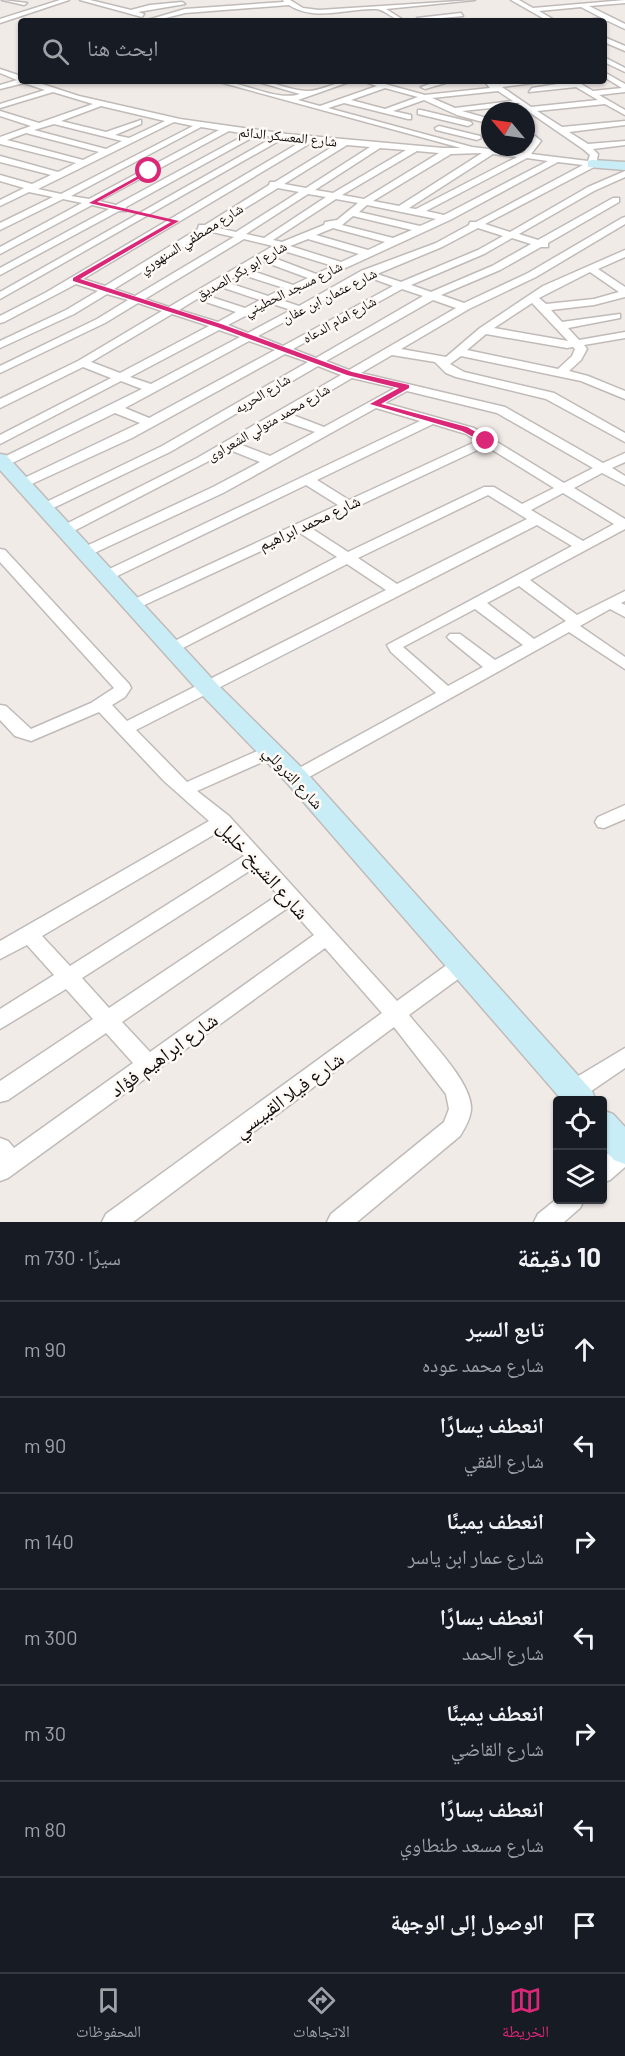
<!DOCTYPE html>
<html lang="ar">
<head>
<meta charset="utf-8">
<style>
  body { margin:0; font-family:Barlow,"Noto Naskh Arabic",sans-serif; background:#20242c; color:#f1f3f6; direction:rtl }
  .controls { position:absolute; right:18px; bottom:18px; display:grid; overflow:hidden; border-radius:6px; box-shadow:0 2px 4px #0004 }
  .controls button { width:54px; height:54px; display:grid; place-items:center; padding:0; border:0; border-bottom:2px solid #363941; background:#171b24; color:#f1f3f6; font:30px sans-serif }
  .compass { position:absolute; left:481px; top:102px; width:54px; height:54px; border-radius:50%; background:#171b24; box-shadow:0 2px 4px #0004; rotate:299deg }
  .stop { position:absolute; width:18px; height:18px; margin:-14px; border:4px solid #db2777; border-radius:50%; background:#fff }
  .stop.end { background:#db2777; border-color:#fff; box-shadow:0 2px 6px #0008 }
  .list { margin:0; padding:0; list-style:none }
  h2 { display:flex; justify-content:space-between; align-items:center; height:78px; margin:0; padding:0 24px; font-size:26px }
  h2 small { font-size:20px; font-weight:400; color:#9ea1a6 }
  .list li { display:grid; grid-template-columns:39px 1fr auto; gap:18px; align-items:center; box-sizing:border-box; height:96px; padding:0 24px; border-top:2px solid #363941 }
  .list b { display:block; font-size:22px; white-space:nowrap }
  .list p { margin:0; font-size:20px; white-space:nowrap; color:#9ea1a6 }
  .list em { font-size:20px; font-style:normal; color:#9ea1a6 }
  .icon { flex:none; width:33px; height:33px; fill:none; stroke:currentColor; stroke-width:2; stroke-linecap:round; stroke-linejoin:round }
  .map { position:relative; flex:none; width:625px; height:1222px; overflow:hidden; direction:ltr }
  .search { position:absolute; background:#171b24; box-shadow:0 2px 4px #0004; left:18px; right:18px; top:18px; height:66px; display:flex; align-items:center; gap:15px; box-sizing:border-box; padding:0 21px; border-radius:6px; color:#9ea1a6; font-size:22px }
  .sheet { height:750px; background:#171b24 }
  nav { display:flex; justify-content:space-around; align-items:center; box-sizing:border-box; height:84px; border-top:2px solid #363941; background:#171b24; font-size:16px; color:#9ea1a6 }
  nav a { display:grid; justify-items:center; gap:3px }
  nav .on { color:#db2777 }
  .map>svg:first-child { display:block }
</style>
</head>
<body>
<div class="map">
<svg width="625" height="1222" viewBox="0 0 625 1222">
  <rect width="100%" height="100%" fill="#f1ebe8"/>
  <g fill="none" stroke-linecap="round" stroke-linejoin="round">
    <defs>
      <path id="street" d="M2,0L27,3L24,5Z
        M60,0H69L0,23V19Z
        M80,0H90L131,10L150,5L182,2L185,4L138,12L144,14L142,17Z
        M283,0H290L303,8L319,10L475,0L386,9L405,21C393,21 387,10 376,9C347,8 315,22 289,5L185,13L154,21H144L185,9L284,2Z
        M511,0H519L533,8L625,0V3L589,6L625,24V29L608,21H579L602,18L581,7L539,11L556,21H548Z
        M461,13L463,16L420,20L417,18Z
        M604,37L625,46V51L604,42Z
        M604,57L625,68V72L604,62Z
        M0,69L21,76V81H33L79,96L180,119L287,134L443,148H461L216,81C243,81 276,102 300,94L255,81C273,81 289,90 306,91C320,92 336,81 352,81L298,100L320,106L377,86L362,81H374L425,95L490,88L484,81L496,83L547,81L502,87L531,107L598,100L576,87L529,92L532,88L576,81L593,91L622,88L604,77V72L625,84V92L599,95L625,110V115L605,104L537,111L562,127L625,121V125L569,132L588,144L625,141V145L593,149L598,154L596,166L485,224L510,232L588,187L625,171V177L594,191L519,234L538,240L613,198H619V202L548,243V247H541L500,270L441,295L464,303L528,273L622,218L625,217V224L536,277L469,309L401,349L446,357L480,328L543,286L625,250V257L598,269L625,287V297L594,305L551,310L562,322L620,314V318L568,328L579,340L625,332V338L584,345L587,349L581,360L569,371L588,376L625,391V399L581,381L461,356L450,364L464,372L554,393L625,433V442L546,399L456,377L446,373L435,362L392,355L361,373L505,407L603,463L625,453V462L612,468L625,476V485L602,473L574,488L625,519V529L530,580L577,615L625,591V601L621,603L625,605V617L610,609L580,626L625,657V669L569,632L302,781H290L287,777L290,773L436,693L391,652L387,645L572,546L537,525L136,730L187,782L264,748H276L279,752L276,756L197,791L229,816L397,1001L455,959L462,957L469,959L472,965L469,971L409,1015C426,1037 473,1082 471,1110C470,1119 465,1128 460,1136L357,1222H327L331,1214L444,1122L449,1109L446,1094L394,1027L133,1222H102L106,1214L382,1013L325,948L8,1178L0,1181V1138L8,1141L14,1148L133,1063L106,1033L8,1100L0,1102V1081L93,1019L66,989L0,1029V1009L54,975L27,945L0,959V941L209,821L164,781L99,712L31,741L15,736L0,720V705L6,706L31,729L91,703L114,688L0,562V549L5,550L129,684L131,688L125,697L112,705L127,721L386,590L347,564L177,651H167L164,648L167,645L337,557L300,533L138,608H128L126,605L128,602L338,505L306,485L111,579H101L99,576L101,573L420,421L376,408L223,493L90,555H80L78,552L80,549L213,487L260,462L230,450L70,533H60L58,530L60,527L197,458L341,375L318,366L170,452L45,512L38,508L40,505L162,446L308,362L285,354L132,438L23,488L18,487L16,484L18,481L140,423L115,413L8,465H0V459L142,389L121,381L0,444V435L111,378L83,367L0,408V399L78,361L162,311L138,303L105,323L0,373V366L97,319L128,300L107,294L74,314L0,348V341L66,310L98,291L76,284L4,322L0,323V316L45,293L304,140L284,138L0,299V292L274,137L257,135L126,207V211H119L0,275V268L109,209L92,205L0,254V247L82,203L63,199L0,230V223L53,197L29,192L0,206V200L24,188L0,181V175L32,184L51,175L0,162V156L58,172L76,163L0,144V137L31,126L0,116V111L39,123L93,104L53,92L0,108V104L45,90L24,83L0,89V85L17,80L0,73ZM385,88L418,97L385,109L351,100ZM498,91L513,101L455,108L432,98ZM424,100L457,115L490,124V119L462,111L519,105L583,149L590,155L588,161L531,154L541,141L535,136L531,138L533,141L523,153L472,147L328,108L344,103L408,119H411V115L393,111ZM101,106L165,121L129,138L115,135L141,124V120L106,132L61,121ZM174,122L193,126L61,194L38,189ZM54,124L122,141L106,149L34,130ZM201,127L219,130L89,199L71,196ZM229,131L247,134L116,205L99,201ZM26,133L99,152L83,160L7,140ZM314,141L337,144L275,182H270L269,185L205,225H199L198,229L105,286L83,279ZM347,145L370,147L306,188L284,184ZM380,148L406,150L333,193L315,190ZM417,151L439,153L364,199L342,195ZM482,153L399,206L373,201L451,154ZM493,154L517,157L416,209L409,208ZM527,158L548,161L444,215L426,211ZM558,162L583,165L476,222H470L469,225L436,243L361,271L299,306L278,299L450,220ZM278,188L299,192L236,232L214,227ZM308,194L326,197L264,238L246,234ZM336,199L358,203L337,220L325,222L324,225L282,242L273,240ZM367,205L436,219L420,226L359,212ZM353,216L412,230L393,238L342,225ZM333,228L385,242L368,250L316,235ZM478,228L503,236L478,250L401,282L377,274L442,247ZM208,231L234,237L135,296L114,289ZM512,238L531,244L492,266L431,292L411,285L484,254ZM244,239L273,246L169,307L145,299ZM308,239L359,254L341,262L290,246ZM281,250L333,266L316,274L269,256ZM262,261L308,278L293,285L247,269ZM590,272L619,292L594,299L546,304L539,298ZM240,274L284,288L268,296L226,282ZM368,277L393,286L283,346L258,336ZM218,286L260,300L245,308L205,295ZM402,289L423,296L316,358L293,349ZM197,299L236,312L218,322L179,310ZM433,300L456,308L349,370L326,361ZM270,303L291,310L248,333L228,325ZM532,303L568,341L494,328ZM172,314L209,326L120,373L91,362ZM219,330L240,337L151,384L130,377ZM486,334L567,348L573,347L575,349L572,356L558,369L467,350ZM249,341L275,350L149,418L125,408ZM352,378L395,388L324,427L290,414ZM407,391L497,413L593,468L564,483L474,428L385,403ZM281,420L315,432L270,456L239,444ZM433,424L466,434L477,441L349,500L317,480ZM486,446L554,488L522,504L494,487H484L348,552L311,528ZM563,493L614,524L583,541L531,510ZM488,495L527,519L397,584L358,558ZM519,586L566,621L534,639L487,603ZM475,609L523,645L495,660L460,634H450L447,637L450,640L483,667L448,686L403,647ZM220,831L244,856L70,966L42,936ZM254,868L278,895L109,1008L82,978ZM289,907L314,935L150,1052L122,1022Z
        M439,81H452L425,89L421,87Z
        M421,110L471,122L472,124L468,126L418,114V110Z
        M439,126L480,136L481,138L477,140L436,130L435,128Z
        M625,805V819L604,828L598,827L595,822L598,817Z
        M625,1048V1068L581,1098L573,1100L565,1098L562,1091L565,1084Z
        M625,1143V1167L610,1180L602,1183V1158L617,1146Z
        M558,1198V1200H584L580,1208L564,1222H534L538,1214Z"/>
      <path id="secondary" d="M592,160L625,162V170L588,167V161Z
        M0,454L6,455L217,684L305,771L592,1091L596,1100H562L287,783L201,694L0,470Z
        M602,1110L613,1114L625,1127V1164L614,1160L602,1147Z"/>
    </defs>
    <use href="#street" stroke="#c0bbb8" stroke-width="3"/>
    <use href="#secondary" stroke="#c0bbb8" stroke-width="3"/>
    <use href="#street" fill="#fff" fill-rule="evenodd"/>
    <use href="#secondary" fill="#c9edf7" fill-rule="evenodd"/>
  </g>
  <path fill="#db2777" d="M149,170L151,172L97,202L179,221L80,279L221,324L352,372L409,385V388L381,404L467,427L488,439V442H483L462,431L370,404L399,388L347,375L217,327L73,281V278L171,222L89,203Z"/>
  <g text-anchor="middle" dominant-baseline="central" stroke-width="5" stroke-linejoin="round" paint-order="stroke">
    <g font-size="14" fill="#0f0d0c" stroke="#fef9f5">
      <text transform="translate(288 136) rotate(6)">شارع المعسكر الدائم</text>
      <text transform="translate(191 238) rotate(-32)">شارع مصطفي السنهوري</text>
      <text transform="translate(241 270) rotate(-30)">شارع ابو بكر الصديق</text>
      <text transform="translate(293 288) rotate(-26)">شارع مسجد الحطيني</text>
      <text transform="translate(329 295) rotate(-27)">شارع عثمان ابن عفان</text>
      <text transform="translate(339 319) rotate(-29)">شارع امام الدعاه</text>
      <text transform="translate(262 393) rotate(-31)">شارع الحريه</text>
      <text transform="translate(268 422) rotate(-30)">شارع محمد متولي الشعراوى</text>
    </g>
    <g font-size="16" fill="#0f0d0c" stroke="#fef9f5">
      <text transform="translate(309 522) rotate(-25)">شارع محمد ابراهيم</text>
      <text transform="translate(294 777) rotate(47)">شارع التروللي</text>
    </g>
    <g font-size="20" fill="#0f0d0c" stroke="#fef9f5">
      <text transform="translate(264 869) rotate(48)">شارع الشيخ خليل</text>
      <text transform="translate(163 1054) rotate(-36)">شارع ابراهيم فؤاد</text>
      <text transform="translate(288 1094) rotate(-36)">شارع فيلا القبيسي</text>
    </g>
  </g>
</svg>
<div class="controls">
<button><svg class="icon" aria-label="locate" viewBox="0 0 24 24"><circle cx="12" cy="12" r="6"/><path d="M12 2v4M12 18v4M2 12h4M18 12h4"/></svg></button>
<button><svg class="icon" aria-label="layers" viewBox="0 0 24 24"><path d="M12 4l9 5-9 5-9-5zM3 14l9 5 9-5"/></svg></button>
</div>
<svg class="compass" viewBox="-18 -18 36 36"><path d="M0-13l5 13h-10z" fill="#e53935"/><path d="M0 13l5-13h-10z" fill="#9ea1a6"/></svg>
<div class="stop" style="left:149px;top:171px"></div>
<div class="stop end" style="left:486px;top:441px"></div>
<div class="search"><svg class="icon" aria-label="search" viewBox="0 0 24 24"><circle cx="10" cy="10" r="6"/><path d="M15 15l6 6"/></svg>ابحث هنا</div>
</div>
<section class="sheet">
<h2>10 دقيقة<small>سيرًا · 730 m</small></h2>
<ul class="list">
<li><svg class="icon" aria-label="ahead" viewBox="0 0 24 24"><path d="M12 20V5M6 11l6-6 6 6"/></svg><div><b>تابع السير</b><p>شارع محمد عوده</p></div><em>90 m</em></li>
<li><svg class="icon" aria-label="left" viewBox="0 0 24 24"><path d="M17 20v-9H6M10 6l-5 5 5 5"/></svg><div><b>انعطف يسارًا</b><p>شارع الفقي</p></div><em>90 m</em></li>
<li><svg class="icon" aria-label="right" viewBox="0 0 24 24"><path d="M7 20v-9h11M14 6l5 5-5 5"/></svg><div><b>انعطف يمينًا</b><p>شارع عمار ابن ياسر</p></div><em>140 m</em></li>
<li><svg class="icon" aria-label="left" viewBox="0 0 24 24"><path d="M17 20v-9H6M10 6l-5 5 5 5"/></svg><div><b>انعطف يسارًا</b><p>شارع الحمد</p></div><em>300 m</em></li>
<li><svg class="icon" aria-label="right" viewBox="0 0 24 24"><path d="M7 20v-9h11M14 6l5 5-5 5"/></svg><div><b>انعطف يمينًا</b><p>شارع القاضي</p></div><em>30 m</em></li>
<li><svg class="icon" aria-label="left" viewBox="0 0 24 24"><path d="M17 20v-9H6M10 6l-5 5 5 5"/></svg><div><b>انعطف يسارًا</b><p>شارع مسعد طنطاوي</p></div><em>80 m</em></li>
<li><svg class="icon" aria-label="arrive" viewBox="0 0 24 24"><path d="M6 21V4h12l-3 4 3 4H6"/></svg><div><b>الوصول إلى الوجهة</b></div></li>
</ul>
</section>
<nav>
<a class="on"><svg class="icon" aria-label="map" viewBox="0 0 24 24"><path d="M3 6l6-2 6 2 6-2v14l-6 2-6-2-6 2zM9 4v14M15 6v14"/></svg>الخريطة</a>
<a><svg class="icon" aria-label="directions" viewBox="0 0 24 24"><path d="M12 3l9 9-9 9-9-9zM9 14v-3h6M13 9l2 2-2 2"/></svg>الاتجاهات</a>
<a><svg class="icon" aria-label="saved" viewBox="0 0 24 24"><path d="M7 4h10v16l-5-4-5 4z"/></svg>المحفوظات</a>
</nav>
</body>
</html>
